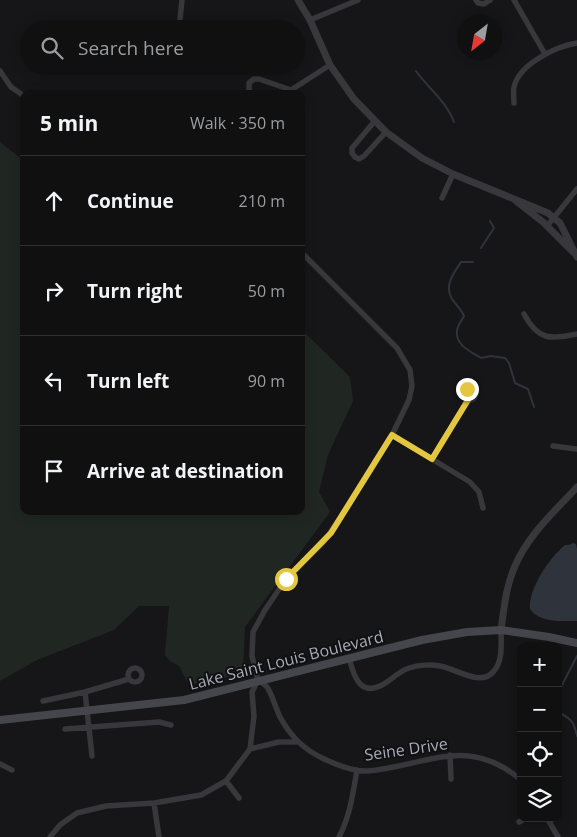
<!DOCTYPE html>
<html lang="en">
<head>
<meta charset="utf-8">
<style>
  body { margin:0; font-family:"Open Sans",sans-serif; background:#1e1e1f; color:#f1f3f6 }
  .controls { position:absolute; right:15px; bottom:15px; display:grid; overflow:hidden; border-radius:10px; box-shadow:0 2px 12px #0003 }
  .controls button { width:45px; height:45px; display:grid; place-items:center; padding:0; border:0; border-bottom:1px solid #303031; background:#101011; color:#f1f3f6; font:25px sans-serif }
  .compass { position:absolute; left:457px; top:15px; width:45px; height:45px; border-radius:50%; background:#101011; box-shadow:0 2px 12px #0003; rotate:211deg }
  .stop { position:absolute; width:15px; height:15px; margin:-11px; border:4px solid #e4c740; border-radius:50%; background:#fff }
  .stop.end { background:#e4c740; border-color:#fff; box-shadow:0 1px 5px #0008 }
  .list { margin:0; padding:0; list-style:none }
  h2 { display:flex; justify-content:space-between; align-items:center; height:65px; margin:0; padding:0 20px; font-size:21px }
  h2 small { font-size:16px; font-weight:400; color:#9c9d9f }
  .list li { display:grid; grid-template-columns:32px 1fr auto; gap:15px; align-items:center; box-sizing:border-box; height:90px; padding:0 20px; border-top:1px solid #303031 }
  .list b { display:block; font-size:19px; white-space:nowrap }
  .list em { font-size:16px; font-style:normal; color:#9c9d9f }
  .icon { flex:none; width:28px; height:28px; fill:none; stroke:currentColor; stroke-width:2; stroke-linecap:round; stroke-linejoin:round }
  .map { position:relative; flex:none; width:577px; height:837px; overflow:hidden }
  .search { position:absolute; background:#101011; box-shadow:0 2px 12px #0003; left:20px; top:20px; width:285px; height:55px; display:flex; align-items:center; gap:12px; box-sizing:border-box; padding:0 18px; border-radius:28px; color:#9c9d9f; font-size:19px }
  .panel { position:absolute; background:#101011; box-shadow:0 2px 12px #0003; left:20px; top:90px; width:285px; height:425px; border-radius:10px }
  .map>svg:first-child { display:block }
</style>
</head>
<body>
<div class="map">
<svg width="577" height="837" viewBox="0 0 577 837">
  <rect width="100%" height="100%" fill="#161517"/>
  <path fill="#202722" d="M0,142L24,161V511H301V329L350,377L353,401L328,455L319,492L330,512L245,627L243,674L189,685L179,666L170,661L165,655L169,606H139L114,630L37,660L0,681Z"/>
  <path fill="#2f343c" d="M573,543L576,544L577,549V621C562,621 540,623 530,609C528,589 550,557 565,545H569Z"/>
  <g fill="none" stroke-linecap="round" stroke-linejoin="round">
    <path stroke="#2f343c" stroke-width="2" d="M416,71C428,88 447,102 454,122
      M481,248L494,228L490,221
      M473,262H461C453,274 444,286 452,299C456,305 461,309 464,316C462,320 457,326 457,331C455,345 471,352 481,358L491,356L505,358L509,363L515,383L528,389L534,407
      M558,693L577,656
      M558,712C572,719 574,722 577,736"/>
    <path stroke="#37373c" stroke-width="5.5" d="M476,0L478,3L484,4L490,0
      M514,0L545,54
      M310,20L358,0
      M179,29L182,0
      M0,71L11,87L24,96
      M253,94L249,90V83L254,79H259L291,90
      M290,94L291,90L330,65
      M514,103C514,98 513,92 514,87C519,64 557,46 577,43
      M374,122L352,148V153L355,157L359,159L364,156L386,132
      M442,198L453,174
      M547,226L577,189
      M524,314C538,340 550,340 577,334
      M464 394a6 6 0 1 1 12 0a6 6 0 1 1-12 0Z
      M392,435L470,482L479,492L483,508
      M553,446L577,449
      M432,459L468,400
      M349,658C353,672 358,696 380,686C390,682 397,672 409,668C418,665 431,664 440,666C455,668 481,688 494,671C503,661 501,643 501,630
      M128 675a7 7 0 1 1 14 0a7 7 0 1 1-14 0Z
      M258,680L252,656L253,632L265,610L286,579L323,543L346,509L392,435L409,400L412,386L410,370L397,348L301,252
      M258,680C261,682 265,684 267,687C271,692 276,708 279,715C290,736 303,749 324,759C337,765 354,772 368,771C426,766 467,734 521,780
      M85,692L92,756
      M43,701L85,692L129,679
      M65,729L159,722L171,725
      M250,749L279,742H296
      M450,755L451,779
      M0,764L12,770
      M226,781L239,798
      M154,803L159,837
      M547,818L558,837
      M519,822L526,818
      M50,837L60,825L77,813L106,806L154,803L201,795L226,781L250,749L254,716L252,692L258,680
      M339,837C350,816 353,793 357,770"/>
    <path stroke="#37373c" stroke-width="7" d="M298,0L310,20L330,65L354,99L386,132L422,158L453,174L548,213L560,223L577,257
      M516,201L543,222L573,252
      M501,630C504,608 506,586 515,566C528,535 555,511 577,487"/>
    <path stroke="#45454c" stroke-width="8" d="M0,720L184,700L422,640L467,632L501,630L549,637L577,643"/>
  </g>
  <g fill="none" stroke-linecap="round" stroke-linejoin="round">
    <path stroke="#e4c740" stroke-width="6" d="M286,579L331,533L392,435L432,459L468,400L464,395L467,389"/>
  </g>
  <g text-anchor="middle" dominant-baseline="central" stroke-width="4" stroke-linejoin="round" paint-order="stroke">
    <g font-size="16" fill="#a8aab6" stroke="#111012">
      <text transform="translate(286 660) rotate(-14)">Lake Saint Louis Boulevard</text>
      <text transform="translate(406 749) rotate(-8)">Seine Drive</text>
    </g>
  </g>
</svg>
<div class="controls">
<button>+</button>
<button>−</button>
<button><svg class="icon" aria-label="locate" viewBox="0 0 24 24"><circle cx="12" cy="12" r="6"/><path d="M12 2v4M12 18v4M2 12h4M18 12h4"/></svg></button>
<button><svg class="icon" aria-label="layers" viewBox="0 0 24 24"><path d="M12 4l9 5-9 5-9-5zM3 14l9 5 9-5"/></svg></button>
</div>
<svg class="compass" viewBox="-18 -18 36 36"><path d="M0-13l5 13h-10z" fill="#e53935"/><path d="M0 13l5-13h-10z" fill="#9c9d9f"/></svg>
<div class="stop" style="left:286px;top:579px"></div>
<div class="stop end" style="left:467px;top:389px"></div>
<div class="search"><svg class="icon" aria-label="search" viewBox="0 0 24 24"><circle cx="10" cy="10" r="6"/><path d="M15 15l6 6"/></svg>Search here</div>
<section class="panel">
<h2>5 min<small>Walk · 350 m</small></h2>
<ul class="list">
<li><svg class="icon" aria-label="ahead" viewBox="0 0 24 24"><path d="M12 20V5M6 11l6-6 6 6"/></svg><div><b>Continue</b></div><em>210 m</em></li>
<li><svg class="icon" aria-label="right" viewBox="0 0 24 24"><path d="M7 20v-9h11M14 6l5 5-5 5"/></svg><div><b>Turn right</b></div><em>50 m</em></li>
<li><svg class="icon" aria-label="left" viewBox="0 0 24 24"><path d="M17 20v-9H6M10 6l-5 5 5 5"/></svg><div><b>Turn left</b></div><em>90 m</em></li>
<li><svg class="icon" aria-label="arrive" viewBox="0 0 24 24"><path d="M6 21V4h12l-3 4 3 4H6"/></svg><div><b>Arrive at destination</b></div></li>
</ul>
</section>
</div>
</body>
</html>
